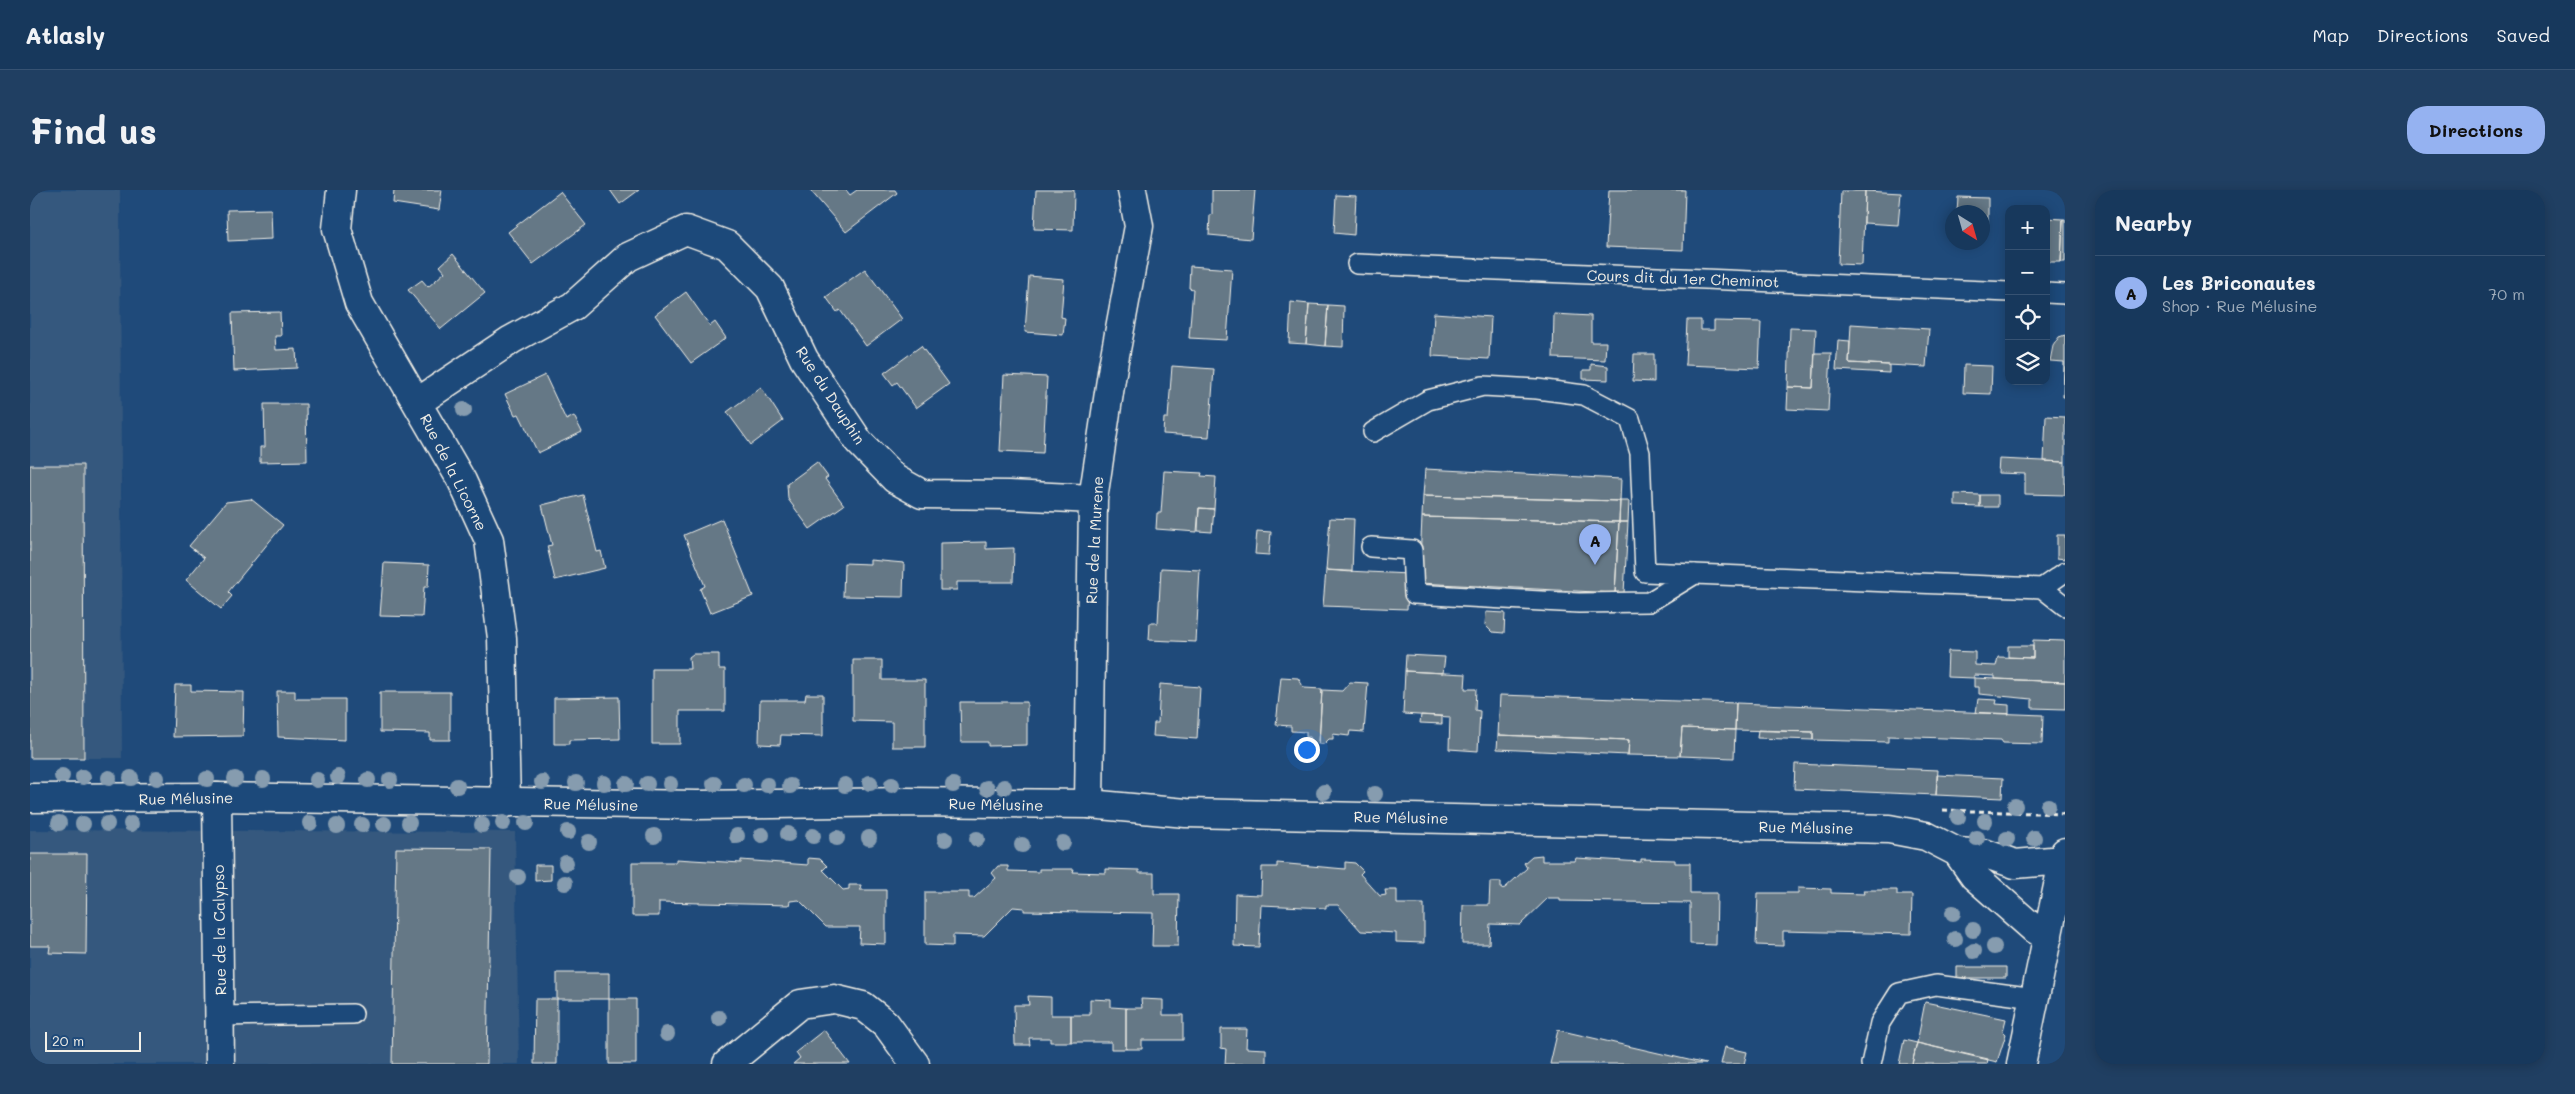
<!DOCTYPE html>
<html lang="en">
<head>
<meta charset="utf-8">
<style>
  body { margin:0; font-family:Mali,sans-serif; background:#203f62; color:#f1f3f6 }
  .controls { position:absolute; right:15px; top:15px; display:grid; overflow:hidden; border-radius:10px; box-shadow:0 2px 12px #0003 }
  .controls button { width:45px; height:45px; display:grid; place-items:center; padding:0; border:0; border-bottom:1px solid #365272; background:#17385c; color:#f1f3f6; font:25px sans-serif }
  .compass { position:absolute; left:1915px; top:15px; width:45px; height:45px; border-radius:50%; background:#17385c; box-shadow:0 2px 12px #0003; rotate:143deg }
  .scale { position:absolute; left:15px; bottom:12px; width:96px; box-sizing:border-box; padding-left:5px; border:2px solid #f4f1e8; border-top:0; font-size:14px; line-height:18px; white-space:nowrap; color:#f4f1e8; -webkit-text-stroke:4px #1f4a7a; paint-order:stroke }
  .you { position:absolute; left:1276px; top:559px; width:18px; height:18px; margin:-12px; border:4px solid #fff; border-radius:50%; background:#1a73e8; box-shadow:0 0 0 8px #1a73e833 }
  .badge { display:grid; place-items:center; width:32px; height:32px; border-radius:50%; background:#95b2f1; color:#111; font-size:16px; font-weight:700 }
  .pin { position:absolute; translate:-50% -41px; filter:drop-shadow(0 1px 2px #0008) }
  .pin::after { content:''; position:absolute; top:26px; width:18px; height:15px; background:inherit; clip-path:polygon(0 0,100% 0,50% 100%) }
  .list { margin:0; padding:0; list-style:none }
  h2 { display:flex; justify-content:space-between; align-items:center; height:65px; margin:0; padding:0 20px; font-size:21px }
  h2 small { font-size:16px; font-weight:400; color:#9eacbb }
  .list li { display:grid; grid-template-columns:32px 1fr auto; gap:15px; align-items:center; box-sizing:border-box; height:75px; padding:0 20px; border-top:1px solid #365272 }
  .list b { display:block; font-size:19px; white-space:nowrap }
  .list p { margin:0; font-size:16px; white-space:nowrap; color:#9eacbb }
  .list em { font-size:16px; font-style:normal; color:#9eacbb }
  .icon { flex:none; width:28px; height:28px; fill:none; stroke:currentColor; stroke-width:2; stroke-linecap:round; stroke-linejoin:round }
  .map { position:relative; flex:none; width:2035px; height:874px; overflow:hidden; border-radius:20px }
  header { display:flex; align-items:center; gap:30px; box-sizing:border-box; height:70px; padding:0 25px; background:#17385c; border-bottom:1px solid #365272 }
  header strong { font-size:24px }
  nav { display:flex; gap:28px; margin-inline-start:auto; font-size:18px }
  .intro { display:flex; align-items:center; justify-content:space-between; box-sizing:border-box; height:120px; padding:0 30px }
  h1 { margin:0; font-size:35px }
  .button { padding:12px 22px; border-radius:20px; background:#95b2f1; color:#111; font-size:18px; font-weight:700 }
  main { display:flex; gap:30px; padding:0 30px }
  aside { flex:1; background:#17385c; border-radius:20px; box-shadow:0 2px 12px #0003 }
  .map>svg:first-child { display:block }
</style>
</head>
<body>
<header>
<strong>Atlasly</strong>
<nav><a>Map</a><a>Directions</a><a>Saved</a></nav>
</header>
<div class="intro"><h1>Find us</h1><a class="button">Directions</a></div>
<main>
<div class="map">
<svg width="2035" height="874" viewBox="0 0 2035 874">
  <rect width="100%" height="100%" fill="#1f4a7a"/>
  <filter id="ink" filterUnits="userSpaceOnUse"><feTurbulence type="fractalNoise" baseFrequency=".02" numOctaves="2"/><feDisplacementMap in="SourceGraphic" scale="10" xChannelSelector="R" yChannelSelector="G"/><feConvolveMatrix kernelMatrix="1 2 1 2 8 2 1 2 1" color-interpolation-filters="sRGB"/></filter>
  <g filter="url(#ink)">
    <path fill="#34587e" d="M0,0H90L92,568H0Z
      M0,640L485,642L489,874H0Z"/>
    <path fill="#657886" stroke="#f4f1e8" d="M364,0H412L409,20L363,13Z
      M580,0H609L590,14Z
      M780,0H816L820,5L827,0H865L867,3L816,42Z
      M1006,0H1044L1043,40L1004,39Z
      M1182,0H1225L1221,49L1179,45L1180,25H1182Z
      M1579,0H1655L1653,60L1576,57Z
      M1811,1H1835L1832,75L1808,74Z
      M1835,1L1871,3L1868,35L1834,33Z
      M530,2L556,35L503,74L478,42Z
      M1306,5L1326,6L1324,45L1304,43Z
      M1928,7L1958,8V34H1952V22H1927Z
      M241,19L242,49L198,51L197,20Z
      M2016,28L2033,29L2031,72H2016Z
      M2033,29H2035V72H2031Z
      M423,64L455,103L411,139L378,100L392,90L398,97L415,82L410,76Z
      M1160,76L1202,79L1197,150L1159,148L1163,99L1159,98Z
      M835,79L872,129L836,156L810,120L807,122L796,107Z
      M999,86L1034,89L1031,127L1035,128L1033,145L995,142Z
      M656,102L680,136L685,132L696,148L661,173L625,125Z
      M1261,112L1279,114L1276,154L1259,153Z
      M1279,114L1298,115L1295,156L1276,154Z
      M1298,115L1314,116L1313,157L1295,156Z
      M250,122L251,146H245L246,160L266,159L267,178L204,181L202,123Z
      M1404,123L1461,127L1459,169L1402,166Z
      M1524,124L1561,126V152H1576L1575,170L1523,168Z
      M1657,130H1671V140H1684V131L1731,132L1729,178L1655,175Z
      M1821,134L1899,139L1896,177L1819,173Z
      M1760,138L1786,139L1783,198L1758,197Z
      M2035,145V207H2033L2034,172L2020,171L2023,156L2029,147Z
      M1808,150L1820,151L1819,173L1859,175V183L1806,180Z
      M891,156L919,194L886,218L867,192L863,195L854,183Z
      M1785,163H1801L1798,221L1757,219L1758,197L1783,198Z
      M1604,164H1624V192L1603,191Z
      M1561,174L1578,176V190L1553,189V180H1561Z
      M1934,175L1962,176L1961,204L1933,203Z
      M1142,176L1184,179L1179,247L1133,244L1134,228H1138Z
      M515,185L536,230L544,226L552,242L508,263L489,224L485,225L475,204Z
      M974,185L1017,187L1013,263L970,261Z
      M731,197L753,231L721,255L697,222Z
      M234,214H276L277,271L230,272V257H235Z
      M2016,226L2035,227V272L2014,271Z
      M1969,269L2035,272V305L1995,304V284L1968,283Z
      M787,272L798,287L795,289L814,315L780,339L758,309L757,294Z
      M0,275H53L54,568H0Z
      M1395,279L1591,289L1590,311L1393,306Z
      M1134,281L1172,283L1171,286L1186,287L1184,319L1169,318L1167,342L1126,339L1127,323H1131Z
      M1925,304L1950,305V317L1925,316Z
      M553,305L567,362L571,361L575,378L525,390L517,356L522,355L512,315Z
      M1950,305H1968V317H1950Z
      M1393,306L1590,311L1589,332L1392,327Z
      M221,309L253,335L198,402L202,406L191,419L156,390L174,368L159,356L196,312Z
      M1590,311H1599L1598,332H1589Z
      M1169,318L1184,319L1182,342L1168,341Z
      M1392,327L1589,332L1585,403L1389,393Z
      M1300,328L1324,329L1322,382L1296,380Z
      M692,329L723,406L680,423L670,399L675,396L654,345Z
      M1589,332H1598L1594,403H1585Z
      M1227,341L1241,342L1239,365L1225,364Z
      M2027,345H2035V369L2027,368Z
      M956,352V359L984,358L983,392H927V400H910V353Z
      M840,370L874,373L873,407L813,406L814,373L840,374Z
      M354,373L399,375L398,397H394L392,427L350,426Z
      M1131,378L1170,380L1166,452L1119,450L1120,433H1128Z
      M1296,380L1379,384L1377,419L1293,416Z
      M1456,422L1475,423L1474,443L1462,442L1455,435Z
      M2003,450L2035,451V492L1965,489V486L1944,485V488L1917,487L1918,461L1945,462V475L1966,476L1968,467L2003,468Z
      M1978,456H2003V468L1978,467Z
      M663,464H689V479H695V521H650V554H622V479H660L659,467Z
      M1376,465L1415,467L1413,483L1375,481Z
      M823,470H852V490H895V557H862V532L823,531Z
      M1375,481L1436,484L1435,499H1446L1445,520L1450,521L1448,561L1419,559L1420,527L1373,524Z
      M1251,487L1268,488L1274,498L1292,499L1289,554L1283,553L1280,547H1276V542L1261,541V536L1246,535Z
      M1944,488L2035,492V519L2002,518V509L1949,504V497H1944Z
      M1320,492L1338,493L1334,542L1320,541L1319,546L1303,544V549H1299L1294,554H1289L1292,500L1312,501Z
      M1130,494L1170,497L1167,549L1123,546L1124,533H1128Z
      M145,495H161V501L214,502L213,546L143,547Z
      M247,501H265V509H315V550L248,547Z
      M350,502H420V550H400V543L350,542Z
      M776,504H793V546L751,545L750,555L729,554L730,510H775Z
      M1470,505L1706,513L1705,540L1652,538L1650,566L1598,565L1599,550L1468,545Z
      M589,507L590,549L539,550V554H524V508Z
      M1948,509L1967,510L1966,514L1979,515V524L1946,523Z
      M930,512H997V555L958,556V552H931Z
      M1706,513L2013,525L2012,554L1973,553L1971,550L1858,546V552L1783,550V542L1705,540Z
      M1391,525L1412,526V534L1390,533Z
      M1652,538L1705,540L1704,568L1650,566Z
      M1728,540L1783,542V550L1727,548Z
      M1468,545L1599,550L1598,565L1467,559Z
      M1765,574L1908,580L1906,605L1764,599Z
      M1907,585L1973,588L1972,608L1906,605Z
      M366,658L461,659L457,874H362Z
      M0,664H57L56,764L19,763L20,756H0Z
      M1512,665V671H1545L1546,668L1611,672V669L1645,670V673H1660V703H1687L1686,755L1660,754V713L1530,711V708H1518L1490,735L1460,734L1459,754H1432L1433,715H1459L1460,692H1471V699L1475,698L1497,678L1494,673L1502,666Z
      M778,668L790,669L797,676L793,680L813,700L819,699V695H831L830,700H856V754L829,753L830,737H796L769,710L760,711L759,715L629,712V726H602V672H646V669L711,673V670L778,675Z
      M1315,672L1325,673L1333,681L1330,684L1350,706L1356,705L1355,700H1367V714H1394V753L1366,752V743L1331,741L1308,715H1296V718L1231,715L1229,757L1204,756L1205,704L1231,705L1232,677H1247V673L1315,679Z
      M505,675H521V690L505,691Z
      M968,676H978V681L1009,682V679H1044L1043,682L1076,683V679L1109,680V683H1124V704H1149L1148,756H1122L1123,723L994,721V718L983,717L954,746L923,745V756L895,755V702H939V708H944L966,688L962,683Z
      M1768,698L1801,699V703L1834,704L1833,700H1867V705H1882L1881,744L1753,741V756L1726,755L1728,703H1768Z
      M1927,777H1976V788H1927Z
      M527,783H579V809H527Z
      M998,806L1021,807V825H1041V852H1020V848H999L1000,855H985L984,815H999Z
      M505,809H527V874H504Z
      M579,809H606V874H579Z
      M1060,809L1081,810V817L1096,818V859H1081V852H1041V825H1060Z
      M1111,809L1133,810V825H1153V850H1112V859H1096V818H1112Z
      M1895,812L1976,829L1973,841L1976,844L1967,872L1887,853Z
      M1191,839H1217L1216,858L1236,859V874H1195L1196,859L1191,858Z
      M794,840L820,874H763L770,868L766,862Z
      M1528,840L1676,874H1520Z
      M1874,850L1887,853L1882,874H1869Z
      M1887,853L1958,869L1957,874H1882Z
      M1695,857L1717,862L1714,874H1691Z"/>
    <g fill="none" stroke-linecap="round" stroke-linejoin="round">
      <defs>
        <path id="service" d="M1327,74L1979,102
          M2016,103L2035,104
          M1343,242L1398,210L1453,196L1507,199L1554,205L1600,229L1610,263L1615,382L2012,398
          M1341,357L1382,360L1384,404L1549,413L1619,412L1665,384
          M2035,382L2012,398L2035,416
          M190,826L323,824
          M1841,874L1850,833L1869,803L1906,795L2005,808"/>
        <path id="minor" d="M311,0L307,39L329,113L432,291L459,350L472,448L476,613
          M388,212L481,150L543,116L598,67L656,40L697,55L740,98L774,169L829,252L865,289L892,304L979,305L1063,309
          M187,607L190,874
          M1059,614L1063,309L1083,176L1109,36L1102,0
          M697,874L770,814L804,809L833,816L856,834L885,874"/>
        <path id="tertiary" d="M0,608L187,607L667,615L877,612L1059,614L1156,623L1859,639L1896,646L1927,662L1944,686L2003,738L2018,747
          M1927,662L1956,664L1985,674L2033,670
          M1991,874L2035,662"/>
      </defs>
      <use href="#service" stroke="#f4f1e8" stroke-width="22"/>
      <use href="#minor" stroke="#f4f1e8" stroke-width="31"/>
      <use href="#tertiary" stroke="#f4f1e8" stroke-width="31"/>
      <path stroke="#f4f1e8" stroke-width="3" stroke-dasharray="5 4" stroke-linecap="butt" d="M1913,620L2035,624"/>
      <use href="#service" stroke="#1f4a7a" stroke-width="19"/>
      <use href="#minor" stroke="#1f4a7a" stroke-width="28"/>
      <use href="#tertiary" stroke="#1f4a7a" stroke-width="28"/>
    </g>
    <g fill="#869caf">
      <circle cx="434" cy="220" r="8"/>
      <circle cx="32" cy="586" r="8"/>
      <circle cx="53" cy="587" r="8"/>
      <circle cx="308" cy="587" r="8"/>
      <circle cx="79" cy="588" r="8"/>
      <circle cx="101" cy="588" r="8"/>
      <circle cx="127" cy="588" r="8"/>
      <circle cx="177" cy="589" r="8"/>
      <circle cx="205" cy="589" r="8"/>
      <circle cx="233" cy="589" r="8"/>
      <circle cx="287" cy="590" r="8"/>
      <circle cx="338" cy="590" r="8"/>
      <circle cx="360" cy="590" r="8"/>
      <circle cx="512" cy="592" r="8"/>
      <circle cx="546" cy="593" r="8"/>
      <circle cx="574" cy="593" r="8"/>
      <circle cx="840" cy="593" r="8"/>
      <circle cx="596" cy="594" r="8"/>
      <circle cx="617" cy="594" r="8"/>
      <circle cx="640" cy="594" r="8"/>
      <circle cx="684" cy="594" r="8"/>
      <circle cx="714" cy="595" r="8"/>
      <circle cx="737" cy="595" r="8"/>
      <circle cx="815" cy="595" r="8"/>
      <circle cx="862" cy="595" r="8"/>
      <circle cx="923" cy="595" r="8"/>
      <circle cx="427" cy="596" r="8"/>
      <circle cx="760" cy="596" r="8"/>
      <circle cx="974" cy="597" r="8"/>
      <circle cx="957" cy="598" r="8"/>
      <circle cx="1294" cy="602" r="8"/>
      <circle cx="1345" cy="604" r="8"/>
      <circle cx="1985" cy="616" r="8"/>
      <circle cx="2018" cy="616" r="8"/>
      <circle cx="1928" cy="627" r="8"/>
      <circle cx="1955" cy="631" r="8"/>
      <circle cx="29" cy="633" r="8"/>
      <circle cx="280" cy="633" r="8"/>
      <circle cx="379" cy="633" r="8"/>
      <circle cx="473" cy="633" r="8"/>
      <circle cx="496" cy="633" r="8"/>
      <circle cx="53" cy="634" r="8"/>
      <circle cx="77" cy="634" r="8"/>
      <circle cx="101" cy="634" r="8"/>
      <circle cx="354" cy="634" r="8"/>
      <circle cx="332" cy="635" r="8"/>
      <circle cx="452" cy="635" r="8"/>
      <circle cx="307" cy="636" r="8"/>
      <circle cx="538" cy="642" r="8"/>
      <circle cx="758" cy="644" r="8"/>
      <circle cx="732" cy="645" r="8"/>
      <circle cx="624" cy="646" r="8"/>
      <circle cx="707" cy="646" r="8"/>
      <circle cx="783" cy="646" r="8"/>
      <circle cx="807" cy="648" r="8"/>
      <circle cx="839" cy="648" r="8"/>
      <circle cx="1947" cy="648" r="8"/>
      <circle cx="2004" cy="648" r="8"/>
      <circle cx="915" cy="649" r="8"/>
      <circle cx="947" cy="649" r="8"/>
      <circle cx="1977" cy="649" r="8"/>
      <circle cx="559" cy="652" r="8"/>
      <circle cx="1033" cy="653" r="8"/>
      <circle cx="992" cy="655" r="8"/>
      <circle cx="536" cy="673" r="8"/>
      <circle cx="488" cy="687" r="8"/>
      <circle cx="535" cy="693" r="8"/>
      <circle cx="1923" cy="723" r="8"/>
      <circle cx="1943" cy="740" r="8"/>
      <circle cx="1925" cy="749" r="8"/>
      <circle cx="1964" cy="757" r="8"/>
      <circle cx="1944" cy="761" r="8"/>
      <circle cx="689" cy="828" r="8"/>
      <circle cx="637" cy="844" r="8"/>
    </g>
  </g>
  <g text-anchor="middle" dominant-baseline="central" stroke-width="4" stroke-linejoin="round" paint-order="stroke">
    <g font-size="15" fill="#f4f1e8" stroke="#1f4a7a">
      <text transform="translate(1653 88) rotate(2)">Cours dit du 1er Cheminot</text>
      <text transform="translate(801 205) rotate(57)">Rue du Dauphin</text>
      <text transform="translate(424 282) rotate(63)">Rue de la Licorne</text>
      <text transform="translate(1064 350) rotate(-87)">Rue de la Murene</text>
      <text transform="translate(156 608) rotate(-1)">Rue Mélusine</text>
      <text transform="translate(561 614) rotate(1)">Rue Mélusine</text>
      <text transform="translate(966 614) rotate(1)">Rue Mélusine</text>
      <text transform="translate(1371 627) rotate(1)">Rue Mélusine</text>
      <text transform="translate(1776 637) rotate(1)">Rue Mélusine</text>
      <text transform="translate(189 740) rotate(-91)">Rue de la Calypso</text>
    </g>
  </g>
</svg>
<div class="controls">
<button>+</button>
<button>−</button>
<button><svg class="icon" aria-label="locate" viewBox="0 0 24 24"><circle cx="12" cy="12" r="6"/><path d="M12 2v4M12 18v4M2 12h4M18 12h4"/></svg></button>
<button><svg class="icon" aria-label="layers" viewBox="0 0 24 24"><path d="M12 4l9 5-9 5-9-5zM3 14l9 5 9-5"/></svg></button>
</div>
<svg class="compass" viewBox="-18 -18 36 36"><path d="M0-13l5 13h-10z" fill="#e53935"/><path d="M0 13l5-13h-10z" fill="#9eacbb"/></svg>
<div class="scale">20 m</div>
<div class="you"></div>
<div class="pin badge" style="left:1565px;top:375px">A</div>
</div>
<aside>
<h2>Nearby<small></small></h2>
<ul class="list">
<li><span class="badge">A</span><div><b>Les Briconautes</b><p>Shop · Rue Mélusine</p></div><em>70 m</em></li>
</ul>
</aside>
</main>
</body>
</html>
